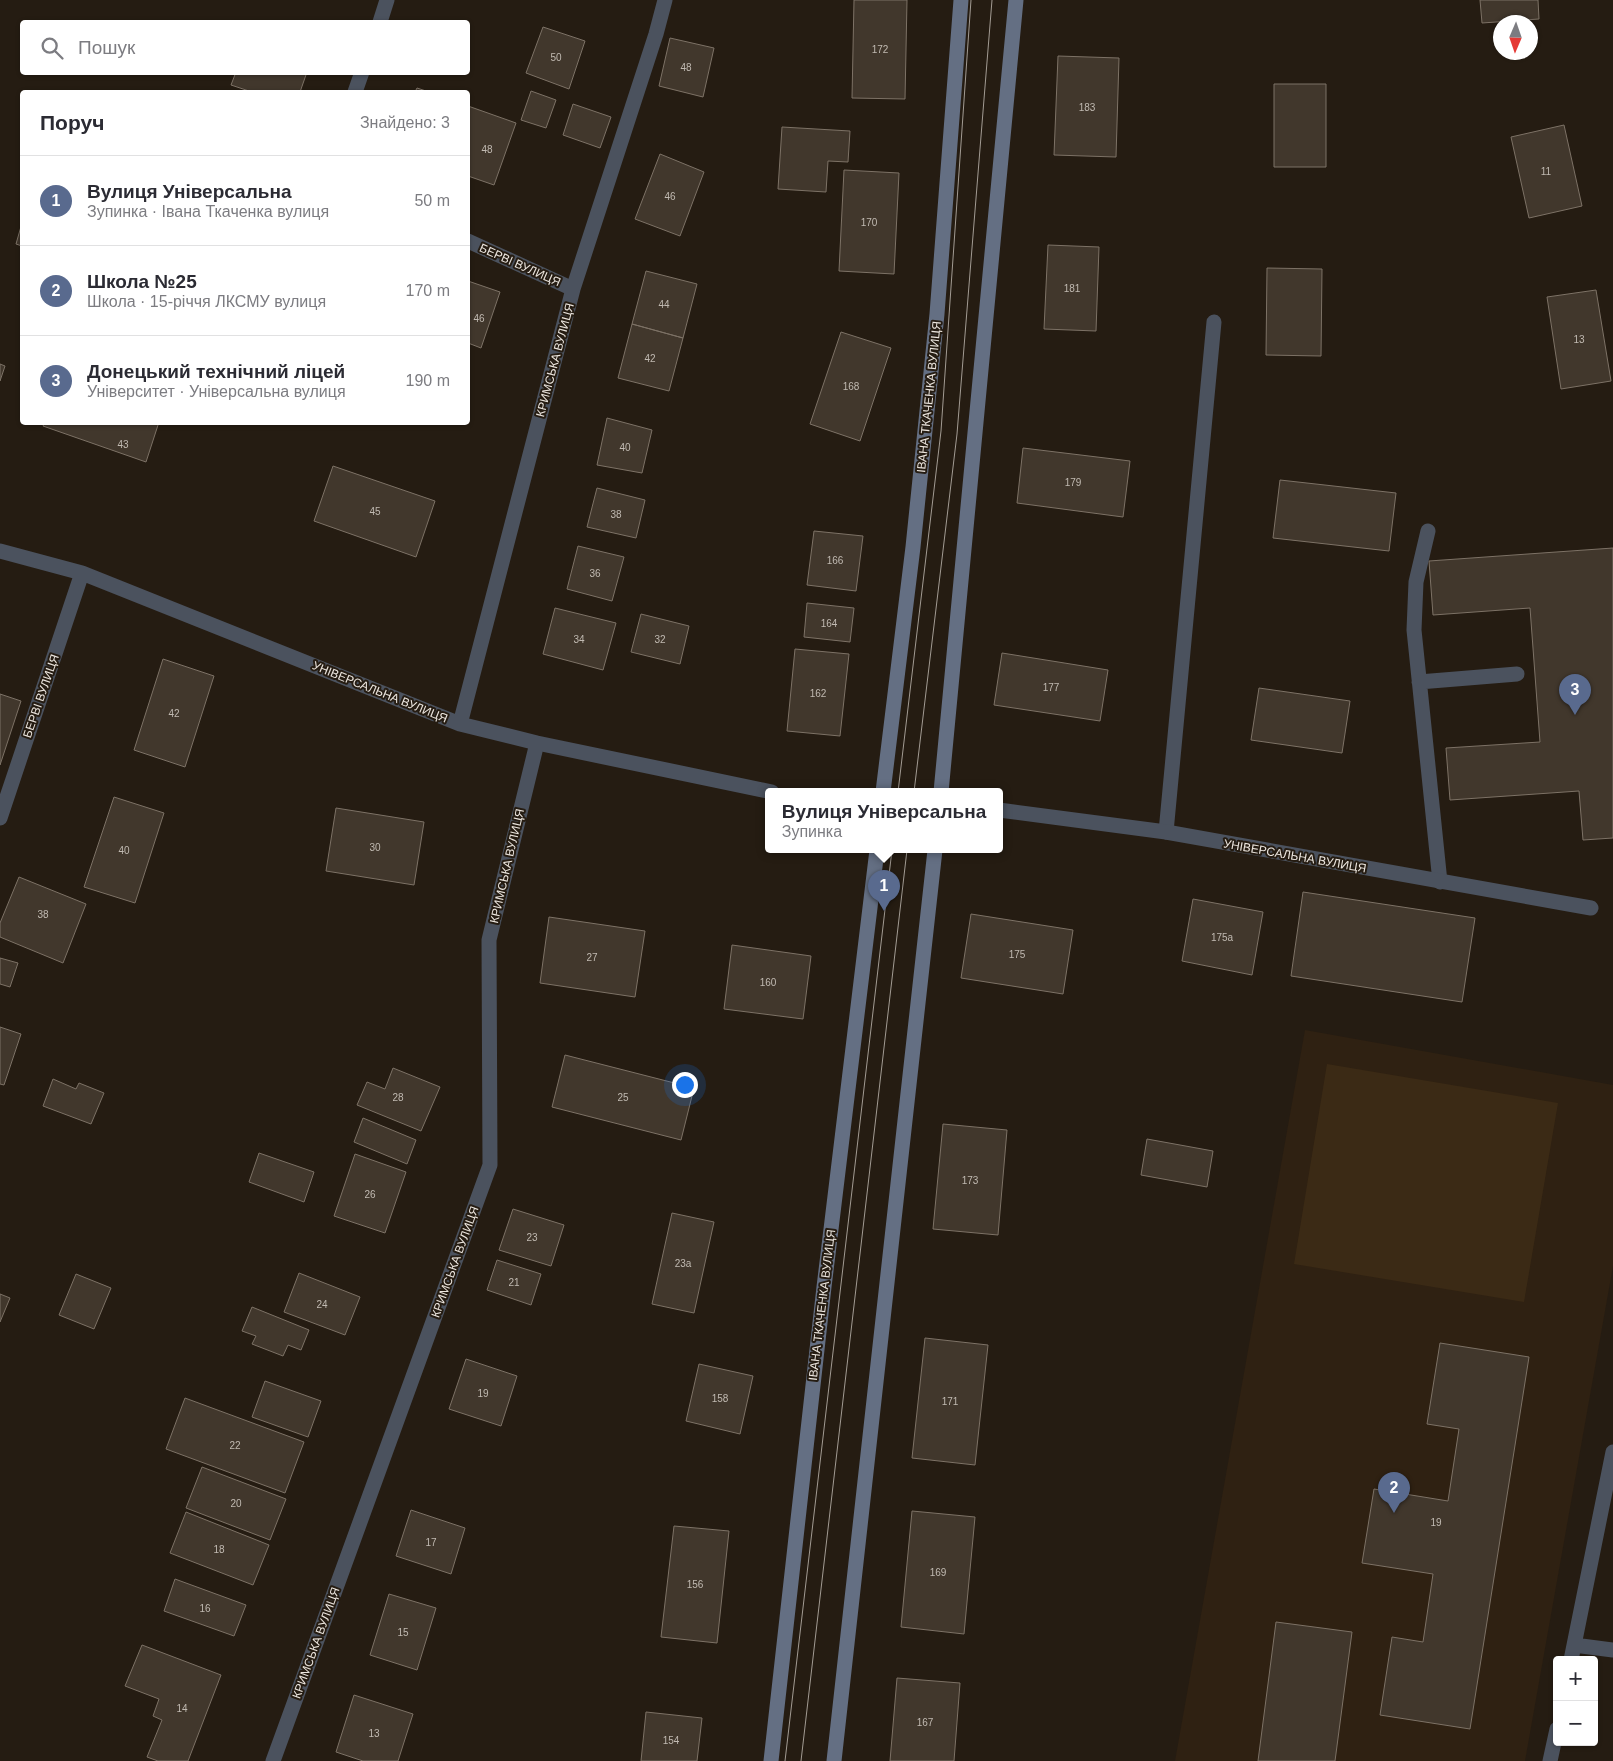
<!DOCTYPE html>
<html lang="uk">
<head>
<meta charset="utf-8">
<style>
  body { margin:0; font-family:Helvetica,sans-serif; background:#f2f2f3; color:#2b2b33 }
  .controls { position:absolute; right:15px; bottom:15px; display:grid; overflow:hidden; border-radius:5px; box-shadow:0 1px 4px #0004 }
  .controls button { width:45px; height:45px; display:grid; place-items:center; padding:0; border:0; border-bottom:1px solid #e1e1e2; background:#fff; color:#2b2b33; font:25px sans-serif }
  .compass { position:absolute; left:1493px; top:15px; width:45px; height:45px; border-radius:50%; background:#fff; box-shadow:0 1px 4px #0004; rotate:182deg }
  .you { position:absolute; left:684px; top:1084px; width:18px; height:18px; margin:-12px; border:4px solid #fff; border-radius:50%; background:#1a73e8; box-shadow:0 0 0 8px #1a73e833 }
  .badge { display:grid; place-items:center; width:32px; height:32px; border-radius:50%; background:#596a8e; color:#fff; font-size:16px; font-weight:700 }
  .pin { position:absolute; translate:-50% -41px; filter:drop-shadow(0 1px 2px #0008) }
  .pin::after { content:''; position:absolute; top:26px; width:18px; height:15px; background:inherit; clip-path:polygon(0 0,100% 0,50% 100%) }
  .popup { position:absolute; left:765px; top:788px; width:238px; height:65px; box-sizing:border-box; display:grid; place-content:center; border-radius:5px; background:#fff; filter:drop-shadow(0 1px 4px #0005); font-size:16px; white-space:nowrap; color:#7c7c81 }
  .popup b { font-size:19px; color:#2b2b33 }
  .popup::after { content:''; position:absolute; left:50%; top:100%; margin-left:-10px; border:10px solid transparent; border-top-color:#fff }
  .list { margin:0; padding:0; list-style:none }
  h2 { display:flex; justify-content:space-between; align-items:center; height:65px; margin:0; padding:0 20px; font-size:21px }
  h2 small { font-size:16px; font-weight:400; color:#7c7c81 }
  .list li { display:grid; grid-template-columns:32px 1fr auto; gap:15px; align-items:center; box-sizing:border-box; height:90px; padding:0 20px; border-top:1px solid #e1e1e2 }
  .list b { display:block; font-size:19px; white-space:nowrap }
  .list p { margin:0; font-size:16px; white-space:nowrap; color:#7c7c81 }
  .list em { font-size:16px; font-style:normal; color:#7c7c81 }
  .icon { flex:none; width:28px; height:28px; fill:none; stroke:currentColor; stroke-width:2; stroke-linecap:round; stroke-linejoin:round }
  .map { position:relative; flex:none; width:1613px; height:1761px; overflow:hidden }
  .search { position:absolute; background:#fff; box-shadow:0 1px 4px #0004; left:20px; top:20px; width:450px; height:55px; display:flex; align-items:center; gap:12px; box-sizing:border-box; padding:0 18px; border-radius:5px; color:#7c7c81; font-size:19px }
  .panel { position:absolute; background:#fff; box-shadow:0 1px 4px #0004; left:20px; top:90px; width:450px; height:335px; border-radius:5px }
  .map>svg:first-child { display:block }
</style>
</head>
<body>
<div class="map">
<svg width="1613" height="1761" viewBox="0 0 1613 1761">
  <rect width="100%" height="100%" fill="#251c12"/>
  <path fill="#2f2112" d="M1305,1030L1613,1085V1266L1525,1761H1175Z"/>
  <path fill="#3b2a15" d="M1327,1064L1558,1103L1524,1302L1294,1264Z"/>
  <path fill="#41372c" stroke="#7d7266" d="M854,0H907L905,99L852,98Z
    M1480,0H1538L1539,19L1482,23Z
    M543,27L585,41L569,89L526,73Z
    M670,38L714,48L703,97L659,86Z
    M1058,56L1119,58L1116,157L1054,155Z
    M236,72H307L300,92H252L231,85Z
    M1274,84H1326V167H1274Z
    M417,88L429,92H415Z
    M531,91L556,100L546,128L521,120Z
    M573,104L611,117L600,148L563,135Z
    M468,106L516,123L494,185L468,176Z
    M1564,125L1582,206L1529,218L1511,137Z
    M782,127L850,131L848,162L828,161L826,192L778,189Z
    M660,154L704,172L680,236L635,219Z
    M844,170L899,173L894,274L839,271Z
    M22,223V246L16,244Z
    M1048,245L1099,247L1096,331L1044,329Z
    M1267,268L1322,269L1321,356L1266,355Z
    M646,271L697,284L683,338L632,324Z
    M468,281L500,292L481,348L468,343Z
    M1596,290L1611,381L1561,389L1547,297Z
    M632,324L683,338L669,391L618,378Z
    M841,332L891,348L860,441L810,424Z
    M0,364L5,366L0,381Z
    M607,418L652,430L642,473L597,465Z
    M45,422H159L146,462L43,426Z
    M1023,448L1130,461L1123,517L1017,503Z
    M333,466L435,501L416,557L314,521Z
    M1280,480L1396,493L1389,551L1273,538Z
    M597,488L645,500L636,538L587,527Z
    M814,531L863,536L856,591L807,585Z
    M578,546L624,557L612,601L567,589Z
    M1613,548V838L1583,840L1579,791L1450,800L1446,748L1540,742L1530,608L1433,615L1429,561Z
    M807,603L854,608L850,642L804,637Z
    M555,608L616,623L603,670L543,654Z
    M641,614L689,626L680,664L631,652Z
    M795,649L849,654L840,736L787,731Z
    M1002,653L1108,670L1100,721L994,705Z
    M163,659L214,676L185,767L134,750Z
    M1259,688L1350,701L1342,753L1251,740Z
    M0,694L21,701L0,765Z
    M114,797L164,813L135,903L84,887Z
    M336,808L424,822L414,885L326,871Z
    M19,877L86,904L63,963L0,937V923Z
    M1303,892L1475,918L1462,1002L1291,976Z
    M1193,899L1263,912L1252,975L1182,961Z
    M971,914L1073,930L1063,994L961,978Z
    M549,917L645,931L635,997L540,983Z
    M732,945L811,956L803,1019L724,1009Z
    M0,958L18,963L10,987L0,984Z
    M0,1027L21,1034L4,1085L0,1084Z
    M565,1055L694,1088L681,1140L552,1107Z
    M393,1068L440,1087L421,1131L357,1105L367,1082L385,1089Z
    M53,1079L76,1089L79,1083L104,1093L91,1124L43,1106Z
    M363,1118L416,1140L407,1164L354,1142Z
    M943,1124L1007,1130L998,1235L933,1229Z
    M1147,1139L1213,1151L1207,1187L1141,1175Z
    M259,1153L314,1172L304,1202L249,1182Z
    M355,1154L406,1172L385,1233L334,1216Z
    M513,1209L564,1225L551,1266L499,1250Z
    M672,1213L714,1222L694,1313L652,1304Z
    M497,1260L541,1274L531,1305L487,1290Z
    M299,1273L360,1297L345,1335L284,1312Z
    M76,1274L111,1288L94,1329L59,1315Z
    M0,1294L10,1298L0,1322Z
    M252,1307L309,1330L301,1350L288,1345L283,1356L252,1344L256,1336L242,1331Z
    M925,1338L988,1345L975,1465L912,1458Z
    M1440,1343L1529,1357L1470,1729L1380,1715L1392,1637L1423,1642L1433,1574L1362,1563L1374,1489L1448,1501L1459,1429L1427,1424Z
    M466,1359L517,1376L501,1426L449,1409Z
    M699,1364L753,1376L740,1434L686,1421Z
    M265,1381L321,1401L308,1437L252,1417Z
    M185,1398L304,1442L285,1493L166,1449Z
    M202,1467L286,1499L270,1540L186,1508Z
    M411,1510L465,1528L451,1574L396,1556Z
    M912,1511L975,1517L964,1634L901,1627Z
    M186,1512L269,1545L253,1585L170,1553Z
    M674,1526L729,1531L717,1643L661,1637Z
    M175,1579L246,1605L234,1636L164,1611Z
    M389,1594L436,1608L417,1670L370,1655Z
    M1276,1622L1352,1632L1335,1761H1258Z
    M142,1645L221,1675L188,1761H158L147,1757L162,1720L153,1716L159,1699L125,1686Z
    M897,1678L960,1683L954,1761H890Z
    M354,1695L413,1714L398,1761H363L336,1752Z
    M646,1712L702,1718L697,1761H641Z"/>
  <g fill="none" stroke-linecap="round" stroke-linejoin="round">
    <path stroke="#4b525e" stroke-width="15" d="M1428,531L1416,582L1414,630L1440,882
      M1419,682L1517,674
      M1166,832L1214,322"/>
    <path stroke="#4b525e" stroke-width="15" d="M380,22L387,0
      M355,92L362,72
      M468,241L573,289
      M0,551L82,573L460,724L537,743L772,792
      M460,724L573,289L656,34L665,0
      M999,810L1166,832L1591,908
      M0,818L82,573
      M1574,1645L1613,1650
      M1571,1660L1613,1452
      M273,1761L490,1165L489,940L537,743
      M1550,1761L1557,1729"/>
    <path stroke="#646f83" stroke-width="15" d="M883,792L913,547L937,314L961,0
      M941,792L1016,0
      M771,1761L824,1287L877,850
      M834,1761L935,850"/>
    <path stroke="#a39c94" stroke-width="1" d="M898,792L941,431L971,0
      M914,792L957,434L992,0
      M785,1761L892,850
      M801,1761L907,850"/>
  </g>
  <g text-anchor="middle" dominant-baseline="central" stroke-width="4" stroke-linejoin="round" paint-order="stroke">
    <g font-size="10" fill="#c1bab2">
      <text x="880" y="49">172</text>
      <text x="556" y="57">50</text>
      <text x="686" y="67">48</text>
      <text x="1087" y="107">183</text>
      <text x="487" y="149">48</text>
      <text x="1546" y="171">11</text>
      <text x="670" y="196">46</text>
      <text x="869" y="222">170</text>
      <text x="1072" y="288">181</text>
      <text x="664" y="304">44</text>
      <text x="479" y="318">46</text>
      <text x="1579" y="339">13</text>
      <text x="650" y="358">42</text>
      <text x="851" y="386">168</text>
      <text x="123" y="444">43</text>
      <text x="625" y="447">40</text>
      <text x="1073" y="482">179</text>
      <text x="375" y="511">45</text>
      <text x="616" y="514">38</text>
      <text x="835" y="560">166</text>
      <text x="595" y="573">36</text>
      <text x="829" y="623">164</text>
      <text x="579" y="639">34</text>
      <text x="660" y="639">32</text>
      <text x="1051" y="687">177</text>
      <text x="818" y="693">162</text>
      <text x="174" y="713">42</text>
      <text x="375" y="847">30</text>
      <text x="124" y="850">40</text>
      <text x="43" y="914">38</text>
      <text x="1222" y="937">175а</text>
      <text x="1017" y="954">175</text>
      <text x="592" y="957">27</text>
      <text x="768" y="982">160</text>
      <text x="398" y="1097">28</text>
      <text x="623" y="1097">25</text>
      <text x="970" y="1180">173</text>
      <text x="370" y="1194">26</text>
      <text x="532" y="1237">23</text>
      <text x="683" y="1263">23а</text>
      <text x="514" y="1282">21</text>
      <text x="322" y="1304">24</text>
      <text x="483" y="1393">19</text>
      <text x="720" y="1398">158</text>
      <text x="950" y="1401">171</text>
      <text x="235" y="1445">22</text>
      <text x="236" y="1503">20</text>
      <text x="1436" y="1522">19</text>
      <text x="431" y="1542">17</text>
      <text x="219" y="1549">18</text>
      <text x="938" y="1572">169</text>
      <text x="695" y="1584">156</text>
      <text x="205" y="1608">16</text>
      <text x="403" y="1632">15</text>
      <text x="182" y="1708">14</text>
      <text x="925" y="1722">167</text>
      <text x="374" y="1733">13</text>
      <text x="671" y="1740">154</text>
    </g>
    <g font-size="12" fill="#ece6df" stroke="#251c12">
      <text transform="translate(520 265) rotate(24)">БЕРВІ ВУЛИЦЯ</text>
      <text transform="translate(555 360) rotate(-75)">КРИМСЬКА ВУЛИЦЯ</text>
      <text transform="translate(929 397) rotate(-84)">ІВАНА ТКАЧЕНКА ВУЛИЦЯ</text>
      <text transform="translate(380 692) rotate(22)">УНІВЕРСАЛЬНА ВУЛИЦЯ</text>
      <text transform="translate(41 696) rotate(-71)">БЕРВІ ВУЛИЦЯ</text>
      <text transform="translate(1295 856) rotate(10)">УНІВЕРСАЛЬНА ВУЛИЦЯ</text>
      <text transform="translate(507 866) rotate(-77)">КРИМСЬКА ВУЛИЦЯ</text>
      <text transform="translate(455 1262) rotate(-70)">КРИМСЬКА ВУЛИЦЯ</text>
      <text transform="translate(822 1305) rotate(-83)">ІВАНА ТКАЧЕНКА ВУЛИЦЯ</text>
      <text transform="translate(316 1643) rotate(-70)">КРИМСЬКА ВУЛИЦЯ</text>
    </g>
  </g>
</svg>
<div class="controls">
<button>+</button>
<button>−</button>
</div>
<svg class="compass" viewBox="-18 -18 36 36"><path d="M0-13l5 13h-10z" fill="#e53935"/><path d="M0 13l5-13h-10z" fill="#7c7c81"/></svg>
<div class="you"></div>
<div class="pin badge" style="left:884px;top:911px">1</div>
<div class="popup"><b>Вулиця Універсальна</b>Зупинка</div>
<div class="pin badge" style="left:1394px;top:1513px">2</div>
<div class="pin badge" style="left:1575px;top:715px">3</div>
<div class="search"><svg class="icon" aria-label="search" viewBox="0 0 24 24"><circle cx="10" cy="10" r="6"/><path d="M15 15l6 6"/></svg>Пошук</div>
<section class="panel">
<h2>Поруч<small>Знайдено: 3</small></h2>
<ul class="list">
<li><span class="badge">1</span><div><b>Вулиця Універсальна</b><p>Зупинка · Івана Ткаченка вулиця</p></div><em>50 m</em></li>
<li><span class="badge">2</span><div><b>Школа №25</b><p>Школа · 15-річчя ЛКСМУ вулиця</p></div><em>170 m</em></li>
<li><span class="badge">3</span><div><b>Донецький технічний ліцей</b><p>Університет · Універсальна вулиця</p></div><em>190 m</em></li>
</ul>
</section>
</div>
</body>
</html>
